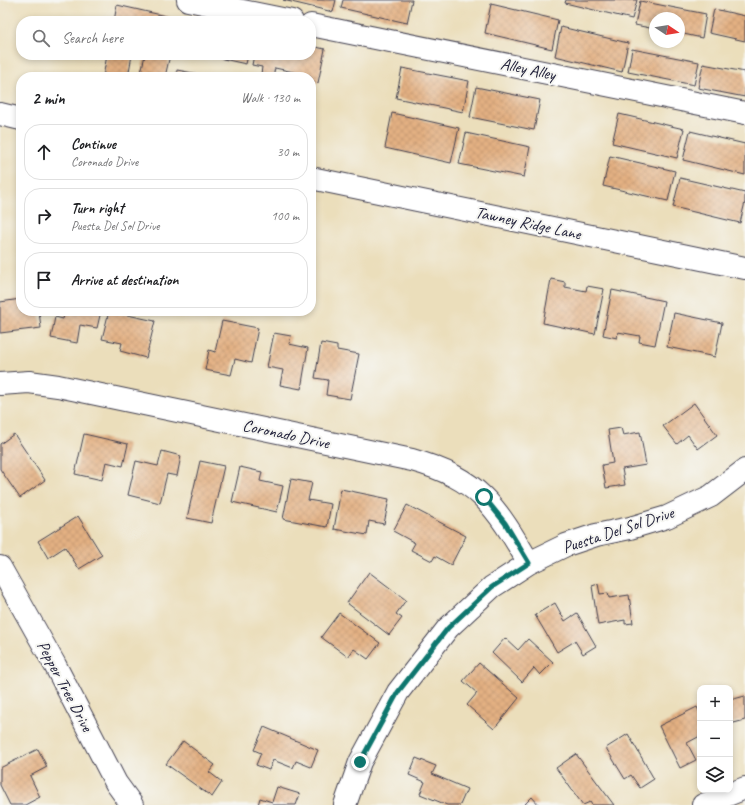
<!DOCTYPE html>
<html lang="en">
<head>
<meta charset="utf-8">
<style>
  body { margin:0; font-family:Caveat,sans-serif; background:#f2f2f2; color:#202124 }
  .controls { position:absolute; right:12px; bottom:12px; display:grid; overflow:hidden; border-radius:8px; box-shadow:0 2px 6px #0003 }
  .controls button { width:36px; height:36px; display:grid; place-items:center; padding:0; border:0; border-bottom:1px solid #e0e0e0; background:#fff; color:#202124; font:20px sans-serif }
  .compass { position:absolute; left:649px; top:12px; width:36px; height:36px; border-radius:50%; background:#fff; box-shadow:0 2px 6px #0003; rotate:102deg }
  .stop { position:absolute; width:12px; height:12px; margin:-9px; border:3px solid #0f766e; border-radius:50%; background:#fff }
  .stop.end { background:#0f766e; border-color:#fff; box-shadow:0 1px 4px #0008 }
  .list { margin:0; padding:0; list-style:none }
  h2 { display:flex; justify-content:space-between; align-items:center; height:52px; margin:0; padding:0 16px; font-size:17px }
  h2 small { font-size:13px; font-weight:400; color:#757577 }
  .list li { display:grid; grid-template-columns:26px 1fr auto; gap:12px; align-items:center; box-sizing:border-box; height:56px; margin:0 8px 8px; padding:0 8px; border:1px solid #e0e0e0; border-radius:16px }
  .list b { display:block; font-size:15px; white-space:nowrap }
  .list p { margin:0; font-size:13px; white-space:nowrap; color:#757577 }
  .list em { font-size:13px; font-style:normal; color:#757577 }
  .icon { flex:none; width:22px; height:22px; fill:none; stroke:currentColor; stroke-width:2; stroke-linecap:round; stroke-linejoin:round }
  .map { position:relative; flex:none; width:745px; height:805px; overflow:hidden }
  .search { position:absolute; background:#fff; box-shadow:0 2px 6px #0003; left:16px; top:16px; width:300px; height:44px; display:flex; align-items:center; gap:10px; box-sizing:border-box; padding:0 14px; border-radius:16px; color:#757577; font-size:15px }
  .panel { position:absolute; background:#fff; box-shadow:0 2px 6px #0003; left:16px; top:72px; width:300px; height:244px; border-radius:16px }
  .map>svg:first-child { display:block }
</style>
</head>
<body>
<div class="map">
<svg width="745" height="805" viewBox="0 0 745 805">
  <defs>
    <pattern id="building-cross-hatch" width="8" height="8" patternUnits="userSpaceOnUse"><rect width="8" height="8" fill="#e3b082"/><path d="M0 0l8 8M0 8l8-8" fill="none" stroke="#c29771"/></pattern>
  </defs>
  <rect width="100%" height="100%" fill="#f6f6f2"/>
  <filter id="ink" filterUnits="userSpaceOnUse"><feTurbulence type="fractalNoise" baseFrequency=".025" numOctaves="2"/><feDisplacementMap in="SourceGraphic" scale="8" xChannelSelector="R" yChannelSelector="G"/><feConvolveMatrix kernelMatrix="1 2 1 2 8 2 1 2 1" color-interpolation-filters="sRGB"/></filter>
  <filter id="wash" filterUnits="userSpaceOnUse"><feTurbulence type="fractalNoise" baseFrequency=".012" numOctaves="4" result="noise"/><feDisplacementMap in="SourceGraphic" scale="16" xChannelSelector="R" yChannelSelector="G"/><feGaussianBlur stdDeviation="0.9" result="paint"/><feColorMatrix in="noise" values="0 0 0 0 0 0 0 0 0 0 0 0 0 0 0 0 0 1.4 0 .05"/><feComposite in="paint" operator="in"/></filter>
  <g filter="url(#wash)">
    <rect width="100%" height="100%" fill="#ebdebb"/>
    <g id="blocks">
      <path fill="url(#building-cross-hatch)" d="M283,0H336L333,12Z
        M343,0H412L407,23L341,8Z
        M566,0H637L632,19L565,3Z
        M640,1L706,14L702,38L679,33V18H655V29L635,25Z
        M491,4L558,20L552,49L485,33Z
        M117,5L179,19V21H114Z
        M714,9L745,16V41L709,33Z
        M561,27L628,43L622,72L555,56Z
        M311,46L325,49L318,83L311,81V77H297L298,73L275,68L273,76L261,74L262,67L252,65L254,55H311Z
        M632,49L699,62L694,85L628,72Z
        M107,55H132L128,77H103Z
        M145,55H170L165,77H140Z
        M205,55H248L246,64Z
        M703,64L745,72V97L698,88Z
        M402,68L469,81L463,112L396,98Z
        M177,70L209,76V77H176Z
        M476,87L540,100L534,130L470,117Z
        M392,113L459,128L451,163L385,148Z
        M619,114L684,129L677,158L612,143Z
        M690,131L745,144V175L683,160Z
        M466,133L530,147L524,177L459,164Z
        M610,156L675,171L668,201L603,186Z
        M680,178L745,193V202L740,223L673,207Z
        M551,279L565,282V287L586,291L587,286L604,289L595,334L543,323Z
        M612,290L664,301L655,345L639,342L640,336L618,332L617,338L603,335Z
        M21,299V311H39L41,328L0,333V302Z
        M65,311H101L97,328L80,325L77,343L51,338L55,317L63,319Z
        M109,311L155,321L146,358L120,351L122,343L102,339Z
        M674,313L722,323L715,357L667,347Z
        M222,321L258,328L251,363L235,359L231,375L205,370L209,350L215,352Z
        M274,333L291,336L289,344L308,348L301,389L280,385L283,370L267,367Z
        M321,343L337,346V350L359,354L350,399L326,395L328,380L315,378Z
        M694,403L717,435L698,449L688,435L677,444L663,426Z
        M621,428L623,435L640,432L646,465L622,469L625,485L606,488L602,465L613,463L608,430Z
        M14,434L45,480L20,498L0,469V444Z
        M84,434L128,444L123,466L106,462L102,480L75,474Z
        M162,451L181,456L177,476L167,474L160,503L128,495L136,461L158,466Z
        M200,461L224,466L211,523L187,518Z
        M240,467L262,472L260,481L283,486L277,512L232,502Z
        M291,479L312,483L308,500L331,504L327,527L283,519Z
        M341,489L389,499L384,524L369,521L367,535L334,529Z
        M407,505L466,536L451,565L435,556L432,561L411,550L415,543L393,531Z
        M78,516L102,555L79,569L65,547L48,558L38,541Z
        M369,572L406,600L396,614L402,618L389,635L347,603Z
        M598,584L600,594L608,593L609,598L629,595L633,623L625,624V620L598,625L592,586Z
        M555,603L565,621L577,613L596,646L583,654L575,641L557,652L535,615Z
        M339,613L380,643L368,659L354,649L348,657L321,637Z
        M505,638L518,650L528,639L553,662L540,675L534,668L522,682L492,653Z
        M479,663L519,698L494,729L467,705L477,693L463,681Z
        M745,696V720L730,724V700Z
        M697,707L700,713V736L687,743L696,760L680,768L659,726Z
        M264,727L318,750L311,767L296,761L293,768L273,760L269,770L256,765L261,753L254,750Z
        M628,734L654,779L640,788L631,775L625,779L606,748Z
        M183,741L215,765L209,772L222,782L212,797L166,764Z
        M38,749L47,767L30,776L40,797L25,805H10L0,785V768Z
        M576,754L614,805H592L590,802L583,805L556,768Z
        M416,758L436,766L432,774L467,789L460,805H447L420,794L425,782L409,775Z
        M277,787L300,794L296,805H258L260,798L272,802Z
        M532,797L539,805H524Z"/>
    </g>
  </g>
  <g filter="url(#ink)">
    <use href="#blocks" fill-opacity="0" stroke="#403e4e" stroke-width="1"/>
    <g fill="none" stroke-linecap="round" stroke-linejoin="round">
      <defs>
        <path id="minor" d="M188,0L292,21
          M311,25L745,113
          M0,114L21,119
          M311,178L745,268
          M0,384L29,382L58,386L412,460C479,479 495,505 529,563
          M0,567L55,665L116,783L132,805
          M345,805L360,762L398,692L448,628L492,587L529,563L566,545L596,535L630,528L667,517L711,496L745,470
          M703,805L745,788"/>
      </defs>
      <use href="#minor" stroke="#403e4e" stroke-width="24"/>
      <use href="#minor" stroke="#fff" stroke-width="22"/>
    </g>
  </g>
  <g fill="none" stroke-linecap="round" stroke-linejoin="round" filter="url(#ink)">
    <path stroke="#0f766e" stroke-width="5" d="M360,762L398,692L448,628L492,587L529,563L505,523L484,497"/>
  </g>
  <g text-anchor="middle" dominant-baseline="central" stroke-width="4" stroke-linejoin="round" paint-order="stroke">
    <g font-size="17" fill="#22223b" stroke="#f6f6f2">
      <text transform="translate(528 69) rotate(12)">Alley Alley</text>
      <text transform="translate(528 223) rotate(12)">Tawney Ridge Lane</text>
      <text transform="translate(286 434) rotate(12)">Coronado Drive</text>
      <text transform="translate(618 530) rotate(-18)">Puesta Del Sol Drive</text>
      <text transform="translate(65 686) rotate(62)">Pepper Tree Drive</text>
    </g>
  </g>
</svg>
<div class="controls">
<button>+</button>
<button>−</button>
<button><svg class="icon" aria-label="layers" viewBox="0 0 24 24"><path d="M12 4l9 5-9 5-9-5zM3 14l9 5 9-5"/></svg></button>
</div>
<svg class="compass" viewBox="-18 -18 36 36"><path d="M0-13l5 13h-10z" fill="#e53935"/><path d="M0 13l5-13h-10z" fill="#757577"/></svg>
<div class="stop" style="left:484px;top:497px"></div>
<div class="stop end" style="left:360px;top:762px"></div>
<div class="search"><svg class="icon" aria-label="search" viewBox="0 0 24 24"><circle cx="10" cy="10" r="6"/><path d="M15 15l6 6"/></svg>Search here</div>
<section class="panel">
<h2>2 min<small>Walk · 130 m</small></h2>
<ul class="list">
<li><svg class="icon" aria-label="ahead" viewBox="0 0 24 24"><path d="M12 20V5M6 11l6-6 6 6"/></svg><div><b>Continue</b><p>Coronado Drive</p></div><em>30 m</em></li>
<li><svg class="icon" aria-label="right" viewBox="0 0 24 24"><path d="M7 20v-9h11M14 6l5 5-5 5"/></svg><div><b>Turn right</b><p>Puesta Del Sol Drive</p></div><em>100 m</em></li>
<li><svg class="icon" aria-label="arrive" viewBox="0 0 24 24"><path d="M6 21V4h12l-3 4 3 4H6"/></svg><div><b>Arrive at destination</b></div></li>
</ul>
</section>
</div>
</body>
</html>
